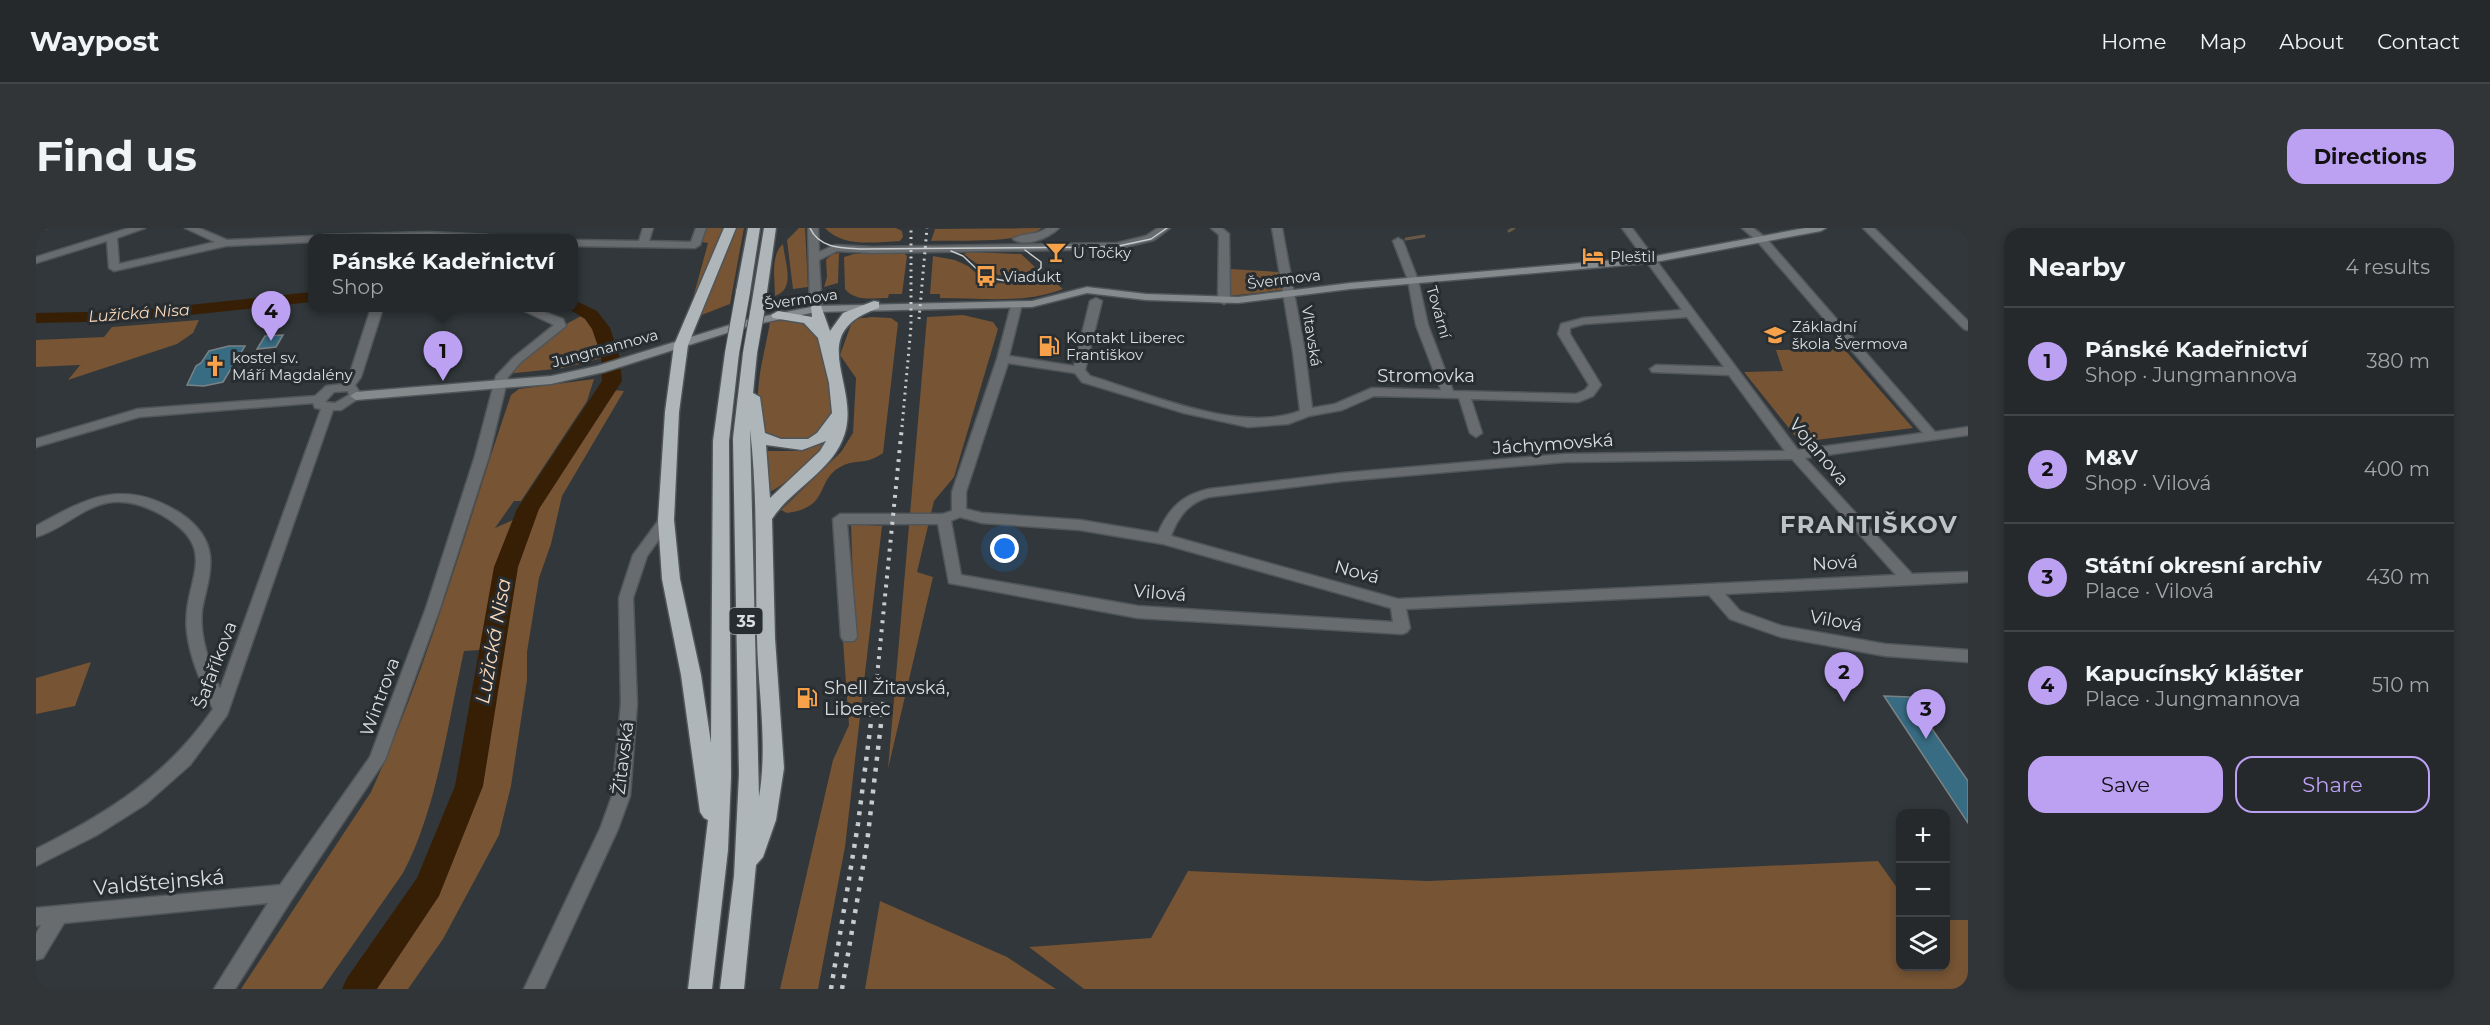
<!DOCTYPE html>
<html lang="en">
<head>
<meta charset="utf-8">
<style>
  body { margin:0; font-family:Montserrat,sans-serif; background:#313538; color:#f1f3f6 }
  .controls { position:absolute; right:18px; bottom:18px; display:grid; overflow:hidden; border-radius:12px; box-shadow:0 3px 9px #0003 }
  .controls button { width:54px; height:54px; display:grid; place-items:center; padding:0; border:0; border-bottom:2px solid #424548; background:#25292c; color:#f1f3f6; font:30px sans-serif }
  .you { position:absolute; left:969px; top:321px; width:21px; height:21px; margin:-15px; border:4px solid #fff; border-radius:50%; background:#1a73e8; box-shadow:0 0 0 9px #1a73e833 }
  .badge { display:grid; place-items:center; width:39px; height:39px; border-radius:50%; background:#bca0f2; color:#111; font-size:20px; font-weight:700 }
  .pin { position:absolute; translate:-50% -50px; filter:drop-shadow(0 2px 3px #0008) }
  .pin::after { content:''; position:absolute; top:32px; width:21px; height:18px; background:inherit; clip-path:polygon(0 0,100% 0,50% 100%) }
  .popup { position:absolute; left:272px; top:6px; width:270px; height:78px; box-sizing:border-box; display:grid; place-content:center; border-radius:12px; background:#25292c; filter:drop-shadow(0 2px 4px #0005); font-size:20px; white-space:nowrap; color:#a3a6a9 }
  .popup b { font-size:22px; color:#f1f3f6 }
  .popup::after { content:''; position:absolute; left:50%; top:100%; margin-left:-12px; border:12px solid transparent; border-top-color:#25292c }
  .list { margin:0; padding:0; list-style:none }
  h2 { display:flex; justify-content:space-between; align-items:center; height:78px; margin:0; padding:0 24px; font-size:26px }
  h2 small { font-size:20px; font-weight:400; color:#a3a6a9 }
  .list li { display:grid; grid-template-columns:39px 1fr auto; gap:18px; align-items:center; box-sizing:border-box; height:108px; padding:0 24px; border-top:2px solid #424548 }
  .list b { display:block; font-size:22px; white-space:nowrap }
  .list p { margin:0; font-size:20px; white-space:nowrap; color:#a3a6a9 }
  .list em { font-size:20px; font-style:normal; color:#a3a6a9 }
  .actions { display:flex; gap:12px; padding:18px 24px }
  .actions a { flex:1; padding:14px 0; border:2px solid #bca0f2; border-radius:18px; text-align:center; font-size:21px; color:#bca0f2 }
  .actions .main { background:#bca0f2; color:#111 }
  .icon { flex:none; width:33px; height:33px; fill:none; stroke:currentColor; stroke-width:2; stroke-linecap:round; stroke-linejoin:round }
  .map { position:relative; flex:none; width:1932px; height:761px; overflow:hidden; border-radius:18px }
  header { display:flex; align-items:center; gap:36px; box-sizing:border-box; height:84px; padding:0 30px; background:#25292c; border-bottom:2px solid #424548 }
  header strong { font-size:28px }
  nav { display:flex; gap:33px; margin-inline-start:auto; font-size:21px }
  .intro { display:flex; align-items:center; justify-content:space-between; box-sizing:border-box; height:144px; padding:0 36px }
  h1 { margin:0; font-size:42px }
  .button { padding:15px 27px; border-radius:18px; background:#bca0f2; color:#111; font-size:21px; font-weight:700 }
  main { display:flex; gap:36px; padding:0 36px }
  aside { flex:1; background:#25292c; border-radius:18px; box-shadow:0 3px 9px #0003 }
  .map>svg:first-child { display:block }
</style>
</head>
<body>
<header>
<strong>Waypost</strong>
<nav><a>Home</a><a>Map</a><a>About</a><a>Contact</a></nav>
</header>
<div class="intro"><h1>Find us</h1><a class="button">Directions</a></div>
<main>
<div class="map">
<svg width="1932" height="761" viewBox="0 0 1932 761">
  <rect width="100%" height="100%" fill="#31373a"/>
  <path fill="#765434" d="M669,0H689L654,81L672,15L666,14Z
    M699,0H708L694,76L663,88Z
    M763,0H769L772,59L757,61L751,12Z
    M789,0H860L866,3L867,9L864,13C840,14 807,20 789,0Z
    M1006,0C985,16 923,12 895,13L899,1Z
    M747,16C749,35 760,61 739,68C739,53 734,27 747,16Z
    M933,24L985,26L999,39C973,59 950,44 928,26Z
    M803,25L802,55L788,59L791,49L790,32L796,26Z
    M868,25L871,28L866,66H853L852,70C838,70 819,74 809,61L808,29L818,26Z
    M897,28L919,32L932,38L948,52L958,55L1021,56L1027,61C990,76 944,70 904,70V66H894Z
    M1194,41L1244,44L1246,62L1193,68Z
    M547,87C560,101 568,111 570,129L528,140L470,146L523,105L532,95Z
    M927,87L957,94L962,101L918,249L898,273L881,344L897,349L852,541L891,89Z
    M836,89L855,90L862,95L847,225C830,237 823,231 808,237C777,251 797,279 751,285L745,282L805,224L817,205L820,150L804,127L817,91Z
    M750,91C759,92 768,92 775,100C786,111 789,134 791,148C793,160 798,174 796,186C790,219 752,213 730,207C712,173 729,127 734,94Z
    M163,92L157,105L141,116L32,152L49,131L44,137L0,139V112L68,109L76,99Z
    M1808,121L1877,200L1764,214L1708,144L1747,143L1740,122Z
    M558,151L551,173L485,273H478L459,300L497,283L575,162L588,163L526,268L515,316L503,350L491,424V452L475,558L463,607L407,711L372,761H331C366,710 403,658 427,600C449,545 460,480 461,421L428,423C412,494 401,581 367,645L286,761H205L335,564C393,437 430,299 475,167L483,161Z
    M791,212C790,221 745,261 733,264L728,223H766Z
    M815,296L846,298L809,619L782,761H744L797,532L813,497L807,413L817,357Z
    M55,434L39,478L0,486V450Z
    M1842,633L1864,664V738H1910V692H1932V761H1048L993,719L1115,710L1152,643L1392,653Z
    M844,673L971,729L1020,761H829Z"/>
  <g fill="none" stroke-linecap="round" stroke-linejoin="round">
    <path stroke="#685847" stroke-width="3" d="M1473,3L1478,0
      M1370,11L1388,8"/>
    <path fill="#371f05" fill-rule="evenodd" d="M276,64V74L96,93L0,95V85L96,83Z
      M538,72L561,83L574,100L583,127L586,153L503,281L482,339L447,558L403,668L341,761H306L311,750L381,650L419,558L458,339L481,281L566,153L565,127L556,101L549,91L531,80H538Z"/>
  </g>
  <path fill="#386c83" stroke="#7b8285" stroke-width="1.5" d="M247,107L240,119L221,121L229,108Z
    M193,118H209L187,154L168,158L151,157L160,138L165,135L173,123Z
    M1848,468L1874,469L1932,553V595Z"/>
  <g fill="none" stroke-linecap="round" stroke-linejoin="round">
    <defs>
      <path id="street" d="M0,0H11L0,4Z
        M93,0H109L81,10L83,36L179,14L149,0H163L191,12L276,8L281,10H276V14L190,18L78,43L73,40L71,13L0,35V29Z
        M607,0H617L613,13L655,14L660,0H670L664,17L659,20L538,18V12L603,13Z
        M772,0H782L783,24L799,17L837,19L1081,15L1110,8L1122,0H1134L1118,12L1081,21L837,25L801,23L783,32L786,81L780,84L774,81Z
        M1011,0H1023C1013,10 989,20 977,11C987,4 1001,8 1011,0Z
        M1175,0H1186L1193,6L1194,73L1188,76L1182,73L1183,7Z
        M1236,0H1246L1269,124L1276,180L1299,176L1336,160L1405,162L1380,97L1372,52L1357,13L1362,10L1367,13L1382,52L1392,97L1417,163L1540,166L1549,162L1553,157L1522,106L1525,96L1547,90L1646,82L1586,0H1596L1762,222L1887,205L1721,13L1706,0H1717L1729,9L1899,204L1932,199V207L1769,230L1876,346L1932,344V354L1689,366L1704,383L1746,398L1849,416L1932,422V434L1849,428L1745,409L1694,391L1673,367L1370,381L1374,400L1371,404L1366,406L1102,390L913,355L902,296H811L821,409L818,413H808L805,409L797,291L804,286H907L916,283V264L961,131L976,74H984L986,76L973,128L1038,138L1054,73L1060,70L1066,73L1049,142L1054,148C1114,166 1203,206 1264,183L1257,124ZM1651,89L1688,139L1620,137L1614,141L1616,144L1693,147L1749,223L1529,226L1307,245L1173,261C1146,267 1133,280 1122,305L1044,292L946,285L930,281V264L972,135L1039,145L1046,154L1148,185L1212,199L1252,196L1273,188L1306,182L1338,168L1423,170L1434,205L1440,209L1446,205L1435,171L1542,174L1557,168L1565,157L1534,106V100L1548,96ZM1756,231L1860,347L1362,371L1135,308C1142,289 1152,275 1173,269L1307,253L1529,234ZM924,289L946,295L1044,302L1127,316L1355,380L1357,394L1102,378L925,347L915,293Z
        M1827,0H1838L1932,93V102L1928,101Z
        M392,4L452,7L457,10H282L287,7Z
        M335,80H347L325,149L319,157L326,168L305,182H297L191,487L154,537L110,576L61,607L0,638V621C72,585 130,549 177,481C166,456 154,431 151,404C145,352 188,323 126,287C108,277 90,271 70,275C44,281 25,302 0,309V298C52,269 88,250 144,285C159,295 172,309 174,328C176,346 169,364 166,382C163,409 174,437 184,461L285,181L279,180L277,175L103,189L0,219V211L102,181L279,168L290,158L307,156L313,148ZM312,163L313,167L299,175L289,174L298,164Z
        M482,80H497L527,91L530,98L485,134L472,149L453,228L404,380L349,532L256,671L199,761H178L232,675L28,695L7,730L0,732V706L5,697L0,698V680L244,657L334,529L390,380L439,228L460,148L477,130L518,97Z
        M630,287L637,292L611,328L597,370L601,476L594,568L582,601L508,761H488L564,601L576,568L585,476L583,370L597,327L625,289Z"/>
      <path id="secondary" d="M1769,0H1790L1785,3L1614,35L1314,61L1202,75L1110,72L1051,65L996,79L780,84L716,97L568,144L515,156L320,172L314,168L320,164L515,148L561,138L710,92L780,78L996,73L1051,59L1110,66L1202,69L1314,55L1614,29Z"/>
      <path id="highway" d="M688,0H700L652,117L643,184L638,292L644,351L665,447L675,515L677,213L689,125L691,122H701L703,125L693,213L695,549L692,622L676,761H652L672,592L668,590L664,584L645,447L626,351L622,292L629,184L638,117Z
        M712,0H724L714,64L707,68L700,64Z
        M728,0H740L728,85L721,89L714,85Z
        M838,73L843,74V80C764,106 830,161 806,213C792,245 755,262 736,291L739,410L748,540L740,592L727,629L720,637L708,761H684L698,648L703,546L697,210L707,125L714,121L721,125L717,165L724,169L729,205L745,211H772L781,205L796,185L793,155L782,110L768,95L737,90L735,87L742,83L776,89L775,78H785L794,103L807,85ZM714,201C722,271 719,339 721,410C722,463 732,516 723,569ZM790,213L784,223L734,270L730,217L766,222Z"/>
    </defs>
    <use href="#street" stroke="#4f5558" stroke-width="3"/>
    <use href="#secondary" stroke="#4f5558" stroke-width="3"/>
    <use href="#highway" stroke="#4f5558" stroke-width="3"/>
    <use href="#street" fill="#696c6e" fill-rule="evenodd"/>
    <use href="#secondary" fill="#858a8d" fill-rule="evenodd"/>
    <use href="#highway" fill="#aeb6ba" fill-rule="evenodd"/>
    <path stroke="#c8ccce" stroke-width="1.5" d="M774,0C783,20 805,20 824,21L1078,19L1115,11L1131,0
      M915,23L927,28L945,45
      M949,47C969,56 989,55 1005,40V34L989,22"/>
    <path stroke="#c8ccce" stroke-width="3" stroke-dasharray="2 4.5" stroke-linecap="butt" d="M883,91L891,0
      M866,199L875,98V0"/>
    <path stroke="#c8ccce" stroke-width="4" stroke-dasharray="3 6" stroke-linecap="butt" d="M841,449L866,198"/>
    <path stroke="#c8ccce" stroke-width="4.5" stroke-dasharray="4 7" stroke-linecap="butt" d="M795,761L822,596L841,447
      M806,761L831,615L848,470"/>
    <defs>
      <path id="highway-bridge" d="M696,125L707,64
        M714,125L721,85"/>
    </defs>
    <use href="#highway-bridge" stroke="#4f5558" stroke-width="16" stroke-linecap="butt"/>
    <use href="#highway-bridge" stroke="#aeb6ba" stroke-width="14"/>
  </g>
  <defs>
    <symbol id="bar-bare" viewBox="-9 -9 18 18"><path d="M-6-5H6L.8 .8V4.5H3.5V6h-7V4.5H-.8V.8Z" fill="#f7a14a" stroke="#272d30" stroke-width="2.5" paint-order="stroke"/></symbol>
    <symbol id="hotel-bare" viewBox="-9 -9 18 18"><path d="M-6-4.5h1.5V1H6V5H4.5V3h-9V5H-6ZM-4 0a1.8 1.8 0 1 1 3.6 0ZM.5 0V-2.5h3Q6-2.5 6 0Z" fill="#f7a14a" stroke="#272d30" stroke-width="2.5" paint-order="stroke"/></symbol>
    <symbol id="bus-bare" viewBox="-9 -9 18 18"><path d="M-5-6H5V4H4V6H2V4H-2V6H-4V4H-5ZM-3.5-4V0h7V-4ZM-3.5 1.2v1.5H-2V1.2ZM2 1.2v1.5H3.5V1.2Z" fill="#f7a14a" stroke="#272d30" stroke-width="2.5" paint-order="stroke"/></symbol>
    <symbol id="school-bare" viewBox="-9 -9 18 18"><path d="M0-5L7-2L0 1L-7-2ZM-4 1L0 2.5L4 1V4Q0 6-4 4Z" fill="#f7a14a" stroke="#272d30" stroke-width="2.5" paint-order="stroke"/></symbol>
    <symbol id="fuel-bare" viewBox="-9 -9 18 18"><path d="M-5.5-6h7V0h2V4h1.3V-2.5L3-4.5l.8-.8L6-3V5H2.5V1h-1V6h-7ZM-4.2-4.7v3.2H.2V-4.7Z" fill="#f7a14a" stroke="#272d30" stroke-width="2.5" paint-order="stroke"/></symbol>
    <symbol id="church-bare" viewBox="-9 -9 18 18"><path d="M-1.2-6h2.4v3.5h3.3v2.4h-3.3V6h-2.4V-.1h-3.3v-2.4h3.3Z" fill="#f7a14a" stroke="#272d30" stroke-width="2.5" paint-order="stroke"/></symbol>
  </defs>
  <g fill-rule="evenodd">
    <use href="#bar-bare" x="1005" y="9" width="30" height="30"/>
    <use href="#hotel-bare" x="1542" y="13" width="30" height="30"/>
    <use href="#bus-bare" x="935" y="33" width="30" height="30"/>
    <use href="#school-bare" x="1724" y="92" width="30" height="30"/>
    <use href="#fuel-bare" x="998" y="103" width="30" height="30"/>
    <use href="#church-bare" x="164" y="123" width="30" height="30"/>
    <use href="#fuel-bare" x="756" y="455" width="30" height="30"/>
  </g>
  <g text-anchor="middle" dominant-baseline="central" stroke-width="6" stroke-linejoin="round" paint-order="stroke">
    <g font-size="15" fill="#dadee0" stroke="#272d30" text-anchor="start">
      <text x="1037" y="24">U Točky</text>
      <text x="1574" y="28">Pleštil</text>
      <text x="967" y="48">Viadukt</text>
      <text x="1756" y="98">Základní<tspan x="1756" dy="17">škola Švermova</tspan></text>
      <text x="1030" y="109">Kontakt Liberec<tspan x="1030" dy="17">Františkov</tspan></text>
      <text x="196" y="129">kostel sv.<tspan x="196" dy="17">Máří Magdalény</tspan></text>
    </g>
    <g font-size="15" fill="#dadee0" stroke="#272d30">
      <text transform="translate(1248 51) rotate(-7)">Švermova</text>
      <text transform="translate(765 71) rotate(-8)">Švermova</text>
      <text transform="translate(1403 84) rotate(74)">Tovární</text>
      <text transform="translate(1276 108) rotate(81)">Vltavská</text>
      <text transform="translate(569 120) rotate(-15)">Jungmannova</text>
    </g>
    <g font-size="16" font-style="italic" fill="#fdd9ba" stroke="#272d30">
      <text transform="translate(103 85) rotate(-4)">Lužická Nisa</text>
    </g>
    <rect fill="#272d30" stroke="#a4a9ab" stroke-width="1.5" x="693.5" y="380" width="33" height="26" rx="4.5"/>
    <g font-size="16" font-weight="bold" fill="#dadee0">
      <text x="710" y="393">35</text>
    </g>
    <g font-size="18" fill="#dadee0" stroke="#272d30">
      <text x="1390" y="148">Stromovka</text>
      <text transform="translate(1517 216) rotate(-4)">Jáchymovská</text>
      <text transform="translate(1783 224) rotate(50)">Vojanova</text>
      <text transform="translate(1799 335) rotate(-3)">Nová</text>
      <text transform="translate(1321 344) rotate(15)">Nová</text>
      <text transform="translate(1124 365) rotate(5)">Vilová</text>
      <text transform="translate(1800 393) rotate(10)">Vilová</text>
      <text transform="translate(179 437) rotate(-69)">Šafaříkova</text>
      <text transform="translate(344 469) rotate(-70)">Wintrova</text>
      <text transform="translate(587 530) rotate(-83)">Žitavská</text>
    </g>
    <g font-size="18" fill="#dadee0" stroke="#272d30" text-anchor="start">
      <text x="788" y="460">Shell Žitavská,<tspan x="788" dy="21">Liberec</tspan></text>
    </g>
    <g font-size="20" font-style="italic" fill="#fdd9ba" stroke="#272d30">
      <text transform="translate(457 413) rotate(-80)">Lužická Nisa</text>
    </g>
    <g font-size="21" fill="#dadee0" stroke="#272d30">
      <text transform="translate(123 654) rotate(-5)">Valdštejnská</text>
    </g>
    <g font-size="24" font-weight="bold" letter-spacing="1.5" fill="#bcc4c8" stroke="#272d30">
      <text x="1833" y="296">FRANTIŠKOV</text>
    </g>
  </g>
</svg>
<div class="controls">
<button>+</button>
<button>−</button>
<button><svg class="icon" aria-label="layers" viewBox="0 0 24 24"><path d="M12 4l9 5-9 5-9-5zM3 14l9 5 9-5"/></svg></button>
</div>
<div class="you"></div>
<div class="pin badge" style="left:407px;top:153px">1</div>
<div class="popup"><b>Pánské Kadeřnictví</b>Shop</div>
<div class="pin badge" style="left:1808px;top:474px">2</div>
<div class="pin badge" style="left:1890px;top:511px">3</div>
<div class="pin badge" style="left:235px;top:113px">4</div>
</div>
<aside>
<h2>Nearby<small>4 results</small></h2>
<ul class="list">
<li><span class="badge">1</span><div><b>Pánské Kadeřnictví</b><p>Shop · Jungmannova</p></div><em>380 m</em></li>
<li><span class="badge">2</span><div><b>M&amp;V</b><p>Shop · Vilová</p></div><em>400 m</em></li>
<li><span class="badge">3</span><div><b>Státní okresní archiv</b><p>Place · Vilová</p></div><em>430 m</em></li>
<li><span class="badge">4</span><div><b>Kapucínský klášter</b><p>Place · Jungmannova</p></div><em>510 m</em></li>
</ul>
<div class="actions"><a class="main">Save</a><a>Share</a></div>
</aside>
</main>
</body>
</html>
